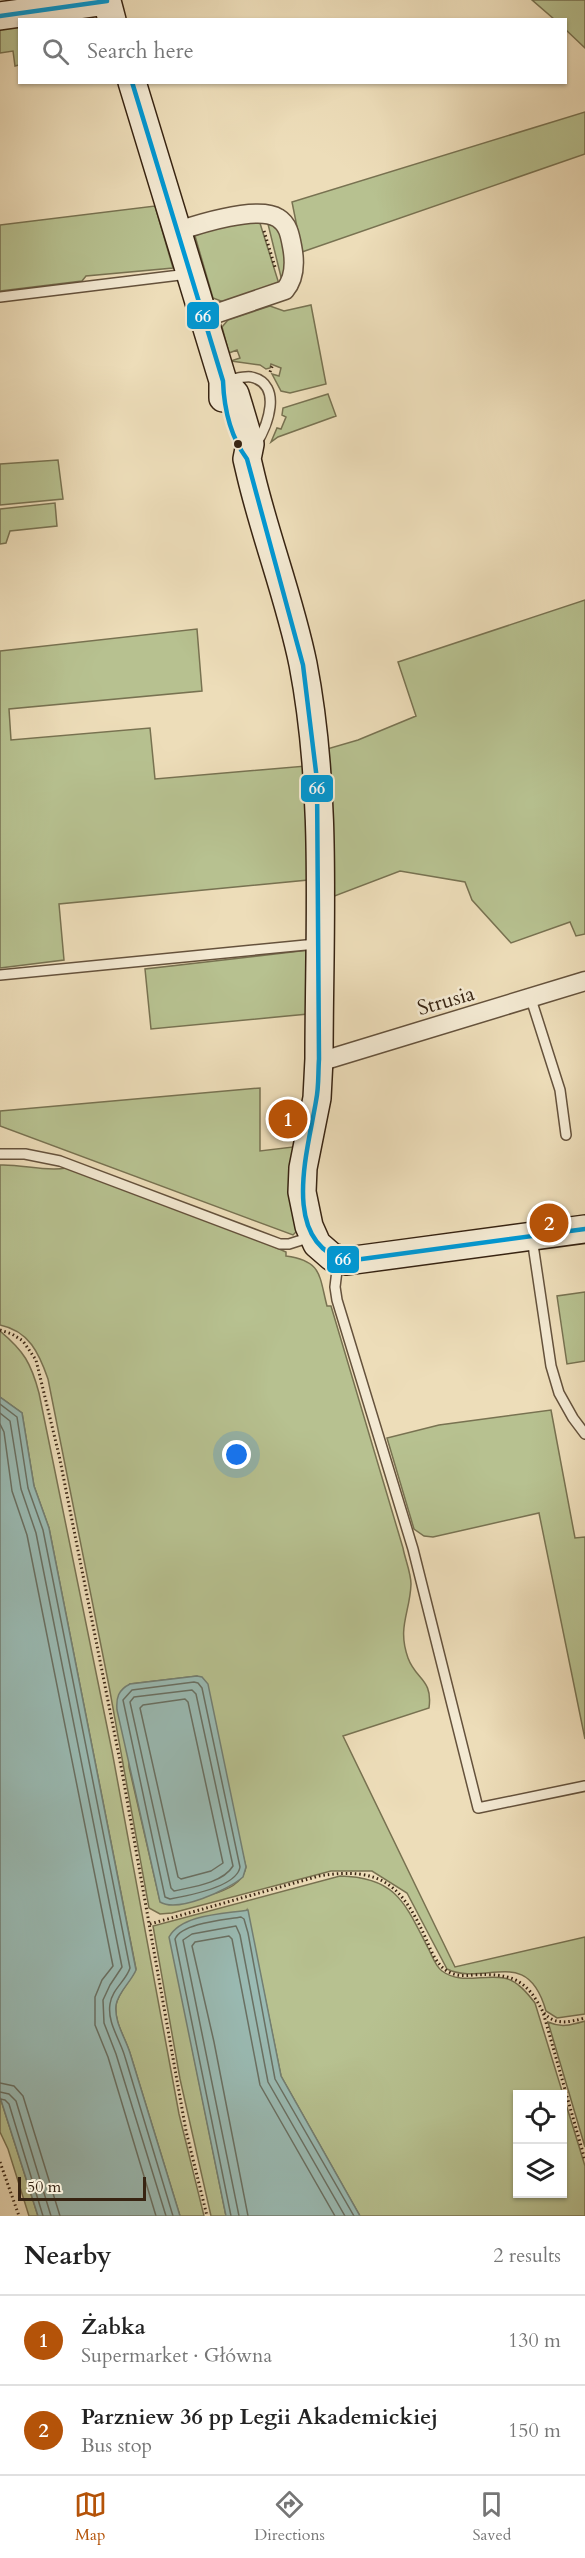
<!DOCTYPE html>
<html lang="en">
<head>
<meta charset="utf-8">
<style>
  body { margin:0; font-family:Cardo,serif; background:#f2f2f2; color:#222 }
  .controls { position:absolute; right:18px; bottom:18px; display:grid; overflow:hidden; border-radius:0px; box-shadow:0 2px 4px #0004 }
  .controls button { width:54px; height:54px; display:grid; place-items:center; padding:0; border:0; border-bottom:2px solid #e0e0e0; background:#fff; color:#222; font:30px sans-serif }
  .scale { position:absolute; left:18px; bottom:15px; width:128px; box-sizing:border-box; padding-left:6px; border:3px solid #382412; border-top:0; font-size:16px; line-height:21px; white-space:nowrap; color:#382412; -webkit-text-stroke:4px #f3e9d2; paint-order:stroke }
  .you { position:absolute; left:237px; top:1455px; width:21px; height:21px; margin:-15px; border:4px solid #fff; border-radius:50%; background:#1a73e8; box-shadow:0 0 0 9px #1a73e833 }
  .badge { display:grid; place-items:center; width:39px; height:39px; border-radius:50%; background:#b45309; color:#fff; font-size:20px; font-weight:700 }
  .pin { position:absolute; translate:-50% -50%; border:3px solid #fff; box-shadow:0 2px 6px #0006 }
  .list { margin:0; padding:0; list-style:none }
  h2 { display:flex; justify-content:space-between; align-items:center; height:78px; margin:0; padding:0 24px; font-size:26px }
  h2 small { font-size:20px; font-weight:400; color:#767676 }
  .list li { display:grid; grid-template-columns:39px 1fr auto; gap:18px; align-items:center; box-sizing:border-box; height:90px; padding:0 24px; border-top:2px solid #e0e0e0 }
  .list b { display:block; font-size:22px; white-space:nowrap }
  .list p { margin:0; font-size:20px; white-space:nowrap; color:#767676 }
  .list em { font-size:20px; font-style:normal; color:#767676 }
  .icon { flex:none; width:33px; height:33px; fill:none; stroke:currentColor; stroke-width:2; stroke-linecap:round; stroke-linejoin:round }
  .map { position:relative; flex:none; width:585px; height:2216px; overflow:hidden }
  .search { position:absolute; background:#fff; box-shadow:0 2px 4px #0004; left:18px; right:18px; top:18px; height:66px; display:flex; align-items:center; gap:15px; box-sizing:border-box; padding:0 21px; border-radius:0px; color:#767676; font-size:22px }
  .sheet { height:258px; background:#fff }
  nav { display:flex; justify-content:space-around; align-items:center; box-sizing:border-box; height:84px; border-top:2px solid #e0e0e0; background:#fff; font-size:16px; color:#767676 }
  nav a { display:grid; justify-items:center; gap:3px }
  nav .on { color:#b45309 }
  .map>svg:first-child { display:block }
</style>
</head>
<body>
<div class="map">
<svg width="585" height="2216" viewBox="0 0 585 2216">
  <rect width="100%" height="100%" fill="#edddb9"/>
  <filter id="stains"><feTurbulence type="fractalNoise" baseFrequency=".00333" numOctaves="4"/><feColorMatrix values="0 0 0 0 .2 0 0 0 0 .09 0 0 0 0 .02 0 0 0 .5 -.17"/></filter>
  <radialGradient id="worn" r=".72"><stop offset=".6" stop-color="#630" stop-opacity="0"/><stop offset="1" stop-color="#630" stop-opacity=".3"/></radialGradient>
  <path fill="#b7c190" stroke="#787251" stroke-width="1.5" fill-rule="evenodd" d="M532,0H585V48L566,30V20L554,19Z
    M19,26V65L15,66L13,51L0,53V29Z
    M585,112V154L302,252L292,202Z
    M155,206L173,268L86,276L82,281L0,291V225Z
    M259,220L279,284L226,303L213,298L195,236L209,229Z
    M267,220L275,223C286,246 289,256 282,281Z
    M311,305L326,384L290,393L281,391L272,374L279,376L281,368L271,364L270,368L266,369L260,365L231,361L240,358L237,350L229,353L222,327L228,320L270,306L284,311Z
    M328,394L336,416L278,437L271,442L277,428L281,429L286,417L282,415L283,408Z
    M58,460L63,499L0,505V464Z
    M55,503L57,526L10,531L6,543L0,544V509Z
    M585,600V934L576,936L570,922L511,943L472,900L465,882L400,871L332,897L327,749L358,740L416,716L398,662Z
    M197,629L202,691L9,709L11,740L150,728L155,779L306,766L308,880L59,904L64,960L0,968V651Z
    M309,950L308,1014L151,1029L145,969Z
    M260,1088V1151L301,1146L298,1230L293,1235L0,1126V1111Z
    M0,1165C22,1164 45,1172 66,1168L243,1233L286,1252V1256C322,1261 319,1275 327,1306H331L403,1548C405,1559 411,1573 411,1584C410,1613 397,1627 408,1658C416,1680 433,1679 429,1708L343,1736L455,1967L585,1937V2014L557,2018L546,2011C527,1944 485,1987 447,1969L407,1893L372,1871H331L172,1913L160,1914L149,1908L109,1686L48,1379C39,1353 29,1331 0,1325ZM197,1676L246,1867C241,1898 184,1898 160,1901L129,1767L130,1684Z
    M585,1292V1361L567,1364L557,1296Z
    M0,1331C24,1351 31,1363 39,1393L112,1751L179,2114L204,2216H180C163,2162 147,2107 130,2053C125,2037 114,2022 116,2005C118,1992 131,1981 136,1969L49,1528L34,1486L22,1413L0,1397Z
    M551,1410L575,1538L585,1537V1739L539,1513L433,1537L424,1536L414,1529L387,1438L439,1425Z
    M340,1876C396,1877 405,1903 428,1948C432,1955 435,1966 442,1971C461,1985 483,1974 504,1978C517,1980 528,1994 535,2003L585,2166V2216H360L281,2076L247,1910L192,2047L226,2216H211L180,2079L153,1926ZM518,2094H562V2194H518Z
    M585,2021V2147L548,2022C561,2028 571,2025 585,2021Z
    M0,2097L38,2216H29L8,2149L0,2132Z"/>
  <path fill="#9abbb4" stroke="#737f73" stroke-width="1.5" d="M0,1397L22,1413L34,1486L49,1528L136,1970C131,1982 118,1992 116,2005C114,2022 125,2037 130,2053C147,2107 163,2162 180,2216H38L0,2097Z
    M197,1676L202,1677L208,1684L246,1867L243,1877C228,1890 178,1913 160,1902L117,1710C116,1698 118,1690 130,1684Z
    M248,1910L281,2076L360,2216H226L169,1937C182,1914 224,1914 248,1910Z"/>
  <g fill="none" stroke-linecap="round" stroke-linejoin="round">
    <path stroke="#697063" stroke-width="1.5" d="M0,1404L17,1417L28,1488L43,1530L130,1968C126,1981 112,1989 110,2004C107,2023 120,2039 125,2057C141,2110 157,2163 173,2216
      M0,1413L10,1421L21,1489L36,1533L122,1967L110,1985L103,2000L104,2023L116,2054L166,2216
      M0,1424L4,1432L12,1491L27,1535L113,1966L102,1980L95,1997V2025L108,2057L156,2216
      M194,1682L198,1683L202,1688L240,1867C237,1887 187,1896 170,1899L165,1897L123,1700L132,1690Z
      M192,1690L196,1694L233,1866C223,1883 192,1887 174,1891L171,1888L130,1702L134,1697Z
      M185,1699L188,1702L223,1863L211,1871L181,1879L178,1877L140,1708L143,1705Z
      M0,2083L14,2086L23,2096L60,2216
      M0,2092L9,2094L16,2101L51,2216
      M0,2099L5,2100L9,2104L43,2216
      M231,2216L175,1939C182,1923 224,1920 241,1917L244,1919L248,1933L275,2079L354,2216
      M239,2216L183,1940L192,1934L236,1926L240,1935L268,2082L345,2216
      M248,2216L214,2042L192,1946L195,1942L229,1936L232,1939L260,2085L335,2216"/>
    <defs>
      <path id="lane" d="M0,297L188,274
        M227,380C235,379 244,376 251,377C284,384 267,427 256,444
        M0,975L316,944
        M531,999L560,1090L566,1135
        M0,1154H25L60,1161L280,1244H289L311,1237
        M532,1238L551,1366L559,1393L573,1418L585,1434
        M338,1262L335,1287L337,1300L413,1549L478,1808L585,1786"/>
      <path id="street" d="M178,231C199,224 258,205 278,218C288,224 290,235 292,246C295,261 295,278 285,290L203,318
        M319,1059H329L585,981"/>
      <path id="secondary" d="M0,16L107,1L112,20
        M132,82L223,381V398
        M223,381L235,394L239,407L250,444L247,459L251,476C266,539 290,600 303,664C328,794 319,928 319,1059L317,1098L303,1168L302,1192L309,1226L317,1244L332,1257L347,1261L585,1229"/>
    </defs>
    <use href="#lane" stroke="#65523c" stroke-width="12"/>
    <use href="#street" stroke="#65523c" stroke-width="21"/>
    <use href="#secondary" stroke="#382412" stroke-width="30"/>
    <path stroke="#382412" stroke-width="3" stroke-dasharray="1.5 3" stroke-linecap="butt" d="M264,231L275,267
      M270,372L273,364
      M0,1330L12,1334L23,1341L36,1360L59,1455L121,1766L186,2131L207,2216
      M150,1924L319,1876C382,1866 402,1885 427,1941C431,1951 437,1965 447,1971C455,1976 464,1976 473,1975C510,1973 526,1978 543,2012L585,2160
      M544,2013C556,2026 569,2022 585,2018
      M0,2162L19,2216"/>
    <use href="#lane" stroke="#f3e9d2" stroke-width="9"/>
    <use href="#street" stroke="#f3e9d2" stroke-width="18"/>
    <use href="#secondary" stroke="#f3e9d2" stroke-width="27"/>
    <defs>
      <path id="bus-1" d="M0,16L107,1
        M132,82L223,381C224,409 230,436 247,459L303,665L317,780L319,1059C318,1073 319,1087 316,1101C308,1150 279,1243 347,1261L585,1229"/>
    </defs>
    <use href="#bus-1" stroke="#f3e9d2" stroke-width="9"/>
    <use href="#bus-1" stroke="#0098d4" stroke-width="4.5"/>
  </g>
  <circle fill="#382412" stroke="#f3e9d2" stroke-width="2" cx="238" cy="444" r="5"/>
  <g text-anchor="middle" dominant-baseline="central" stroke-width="5" stroke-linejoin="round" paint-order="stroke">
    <g font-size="21" fill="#382412" stroke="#f3e9d2">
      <text transform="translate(446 1001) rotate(-16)">Strusia</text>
    </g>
  </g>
  <g stroke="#f3e9d2" stroke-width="2">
    <rect x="186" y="301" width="34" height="29" rx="6" fill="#0098d4"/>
    <rect x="300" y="774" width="34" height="29" rx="6" fill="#0098d4"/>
    <rect x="326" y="1245" width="34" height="29" rx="6" fill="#0098d4"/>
  </g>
  <g font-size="16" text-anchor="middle" font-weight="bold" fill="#fff">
    <text x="203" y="322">66</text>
    <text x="317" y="794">66</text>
    <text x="343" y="1265">66</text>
  </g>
  <rect width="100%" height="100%" filter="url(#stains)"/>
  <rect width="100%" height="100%" fill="url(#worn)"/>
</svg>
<div class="controls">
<button><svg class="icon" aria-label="locate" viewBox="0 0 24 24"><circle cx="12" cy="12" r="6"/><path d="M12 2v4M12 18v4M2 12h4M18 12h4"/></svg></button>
<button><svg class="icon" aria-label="layers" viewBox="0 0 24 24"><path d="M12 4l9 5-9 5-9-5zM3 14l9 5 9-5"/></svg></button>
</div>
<div class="scale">50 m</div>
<div class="you"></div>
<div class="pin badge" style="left:288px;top:1119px">1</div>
<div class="pin badge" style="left:549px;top:1223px">2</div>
<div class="search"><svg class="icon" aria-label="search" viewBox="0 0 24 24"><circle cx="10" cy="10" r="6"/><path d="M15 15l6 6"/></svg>Search here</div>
</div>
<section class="sheet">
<h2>Nearby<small>2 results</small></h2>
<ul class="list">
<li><span class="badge">1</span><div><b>Żabka</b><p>Supermarket · Główna</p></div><em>130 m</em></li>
<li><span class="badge">2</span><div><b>Parzniew 36 pp Legii Akademickiej</b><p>Bus stop</p></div><em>150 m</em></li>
</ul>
</section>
<nav>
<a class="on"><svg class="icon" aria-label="map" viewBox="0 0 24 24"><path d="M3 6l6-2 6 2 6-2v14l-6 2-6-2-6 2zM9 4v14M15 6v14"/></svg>Map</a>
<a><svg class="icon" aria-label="directions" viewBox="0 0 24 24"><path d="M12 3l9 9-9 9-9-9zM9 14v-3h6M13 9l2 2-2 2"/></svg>Directions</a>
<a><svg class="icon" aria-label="saved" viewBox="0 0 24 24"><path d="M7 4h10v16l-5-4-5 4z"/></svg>Saved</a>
</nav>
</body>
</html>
